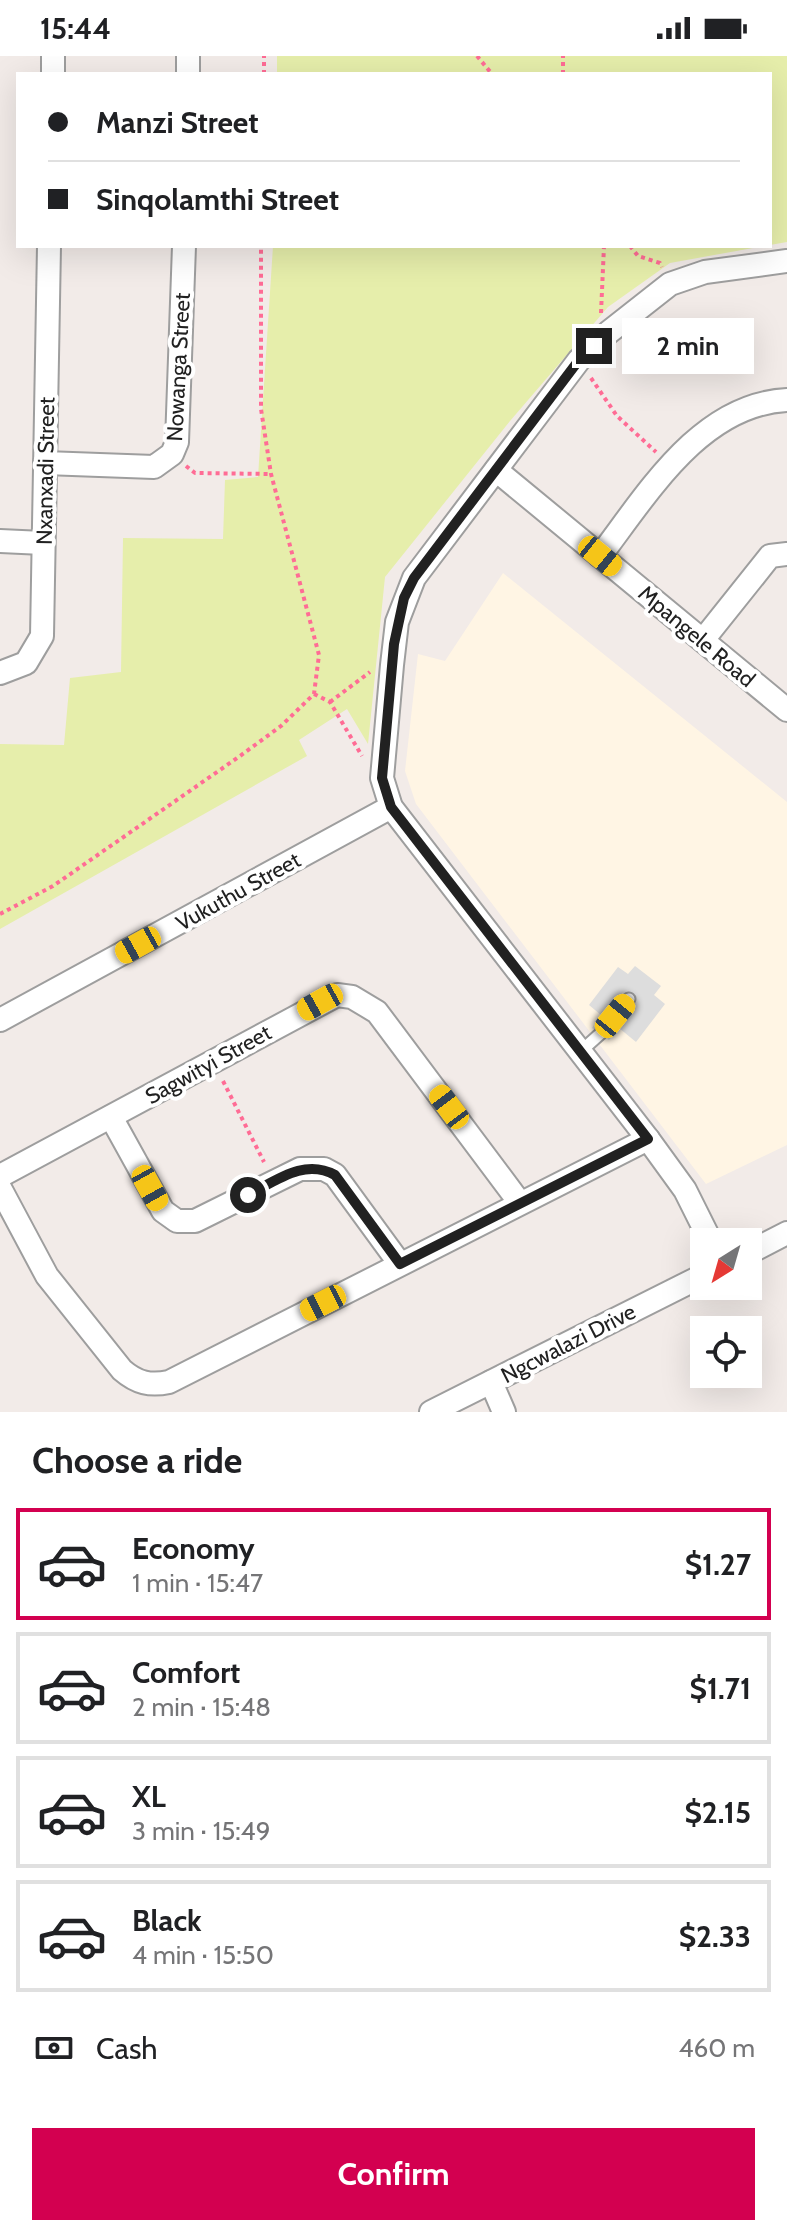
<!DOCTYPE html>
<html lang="en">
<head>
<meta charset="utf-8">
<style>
  body { margin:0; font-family:Cabin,sans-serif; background:#f2f2f2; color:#202124; height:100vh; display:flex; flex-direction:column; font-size:30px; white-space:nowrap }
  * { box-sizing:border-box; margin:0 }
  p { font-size:26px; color:#757577 }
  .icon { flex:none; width:44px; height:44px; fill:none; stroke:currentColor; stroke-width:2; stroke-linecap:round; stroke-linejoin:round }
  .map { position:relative; height:1356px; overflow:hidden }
  .side { display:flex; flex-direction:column; background:#fff; flex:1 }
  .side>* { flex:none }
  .top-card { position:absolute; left:16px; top:16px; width:756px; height:176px; border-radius:0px; box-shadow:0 8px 32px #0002; display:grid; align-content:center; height:176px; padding:0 32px; background:#fff }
  .needle { width:52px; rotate:217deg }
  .buttons { position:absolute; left:690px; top:1172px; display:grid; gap:16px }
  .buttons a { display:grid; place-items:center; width:72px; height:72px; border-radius:0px; background:#fff; box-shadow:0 8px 32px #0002; font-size:40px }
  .end { position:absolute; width:36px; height:36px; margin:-18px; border:10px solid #212121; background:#fff; box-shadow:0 0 0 4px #fff }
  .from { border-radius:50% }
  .bubble { position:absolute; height:56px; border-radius:0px; background:#fff; box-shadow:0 8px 32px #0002; font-size:26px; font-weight:800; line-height:56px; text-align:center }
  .car { position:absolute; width:24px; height:48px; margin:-24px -12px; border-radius:10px; box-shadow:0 0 6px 2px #0007; background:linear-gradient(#f5c518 24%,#345 0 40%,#f5c518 0 76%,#345 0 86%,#f5c518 0) }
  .top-card b { display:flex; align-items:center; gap:28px; height:76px; font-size:30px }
  .top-card b+b { border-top:2px solid #e0e0e0 }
  .top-card i { width:20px; height:20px; background:#202124 }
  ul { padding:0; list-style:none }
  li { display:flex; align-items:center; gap:24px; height:112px; margin:0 16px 12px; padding:0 16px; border:4px solid #e0e0e0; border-radius:0px }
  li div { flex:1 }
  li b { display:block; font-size:30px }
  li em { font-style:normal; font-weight:800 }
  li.selected { border-color:#d30050 }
  li>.icon { width:72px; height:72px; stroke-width:1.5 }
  h2 { padding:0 32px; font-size:36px; line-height:96px }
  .pay { display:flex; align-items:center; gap:20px; height:88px; padding:0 32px; font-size:30px }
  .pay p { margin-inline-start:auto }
  .action { display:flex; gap:16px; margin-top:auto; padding:16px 32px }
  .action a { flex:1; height:92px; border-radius:0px; background:#d30050; color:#fff; font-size:32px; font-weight:800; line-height:92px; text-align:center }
  .status { display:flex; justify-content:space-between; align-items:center; height:56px; padding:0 40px; background:#fff; direction:ltr }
  .status svg { height:22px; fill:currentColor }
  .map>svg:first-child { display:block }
  .education { fill:#fff5e4 }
  .grass { fill:#e6eeab }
  .parking { fill:#ddd }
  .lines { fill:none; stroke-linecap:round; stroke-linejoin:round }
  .service-casing { stroke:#9e9e9e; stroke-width:15 }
  .minor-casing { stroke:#9e9e9e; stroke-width:26 }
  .path { stroke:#ff6c95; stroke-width:4; stroke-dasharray:4 4; stroke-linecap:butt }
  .service { stroke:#fff; stroke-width:11 }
  .minor { stroke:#fff; stroke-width:22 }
  .route { stroke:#212121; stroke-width:10 }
  .labels { text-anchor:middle; stroke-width:8; stroke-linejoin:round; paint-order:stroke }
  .street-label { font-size:22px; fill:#212121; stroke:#fff }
</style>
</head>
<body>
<div class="status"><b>15:44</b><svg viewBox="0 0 49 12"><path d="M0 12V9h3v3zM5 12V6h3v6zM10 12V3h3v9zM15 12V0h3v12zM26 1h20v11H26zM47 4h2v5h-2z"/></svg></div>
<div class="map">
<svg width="787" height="1356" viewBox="0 0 787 1356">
  <rect width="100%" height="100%" fill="#f2ebe8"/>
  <polygon class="education" points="503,517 787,746 787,1089 706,1128 416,748 405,715 418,598 445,605"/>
  <g class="grass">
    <polygon points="277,0 787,0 787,186 770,189 770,18 277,18"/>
    <polygon points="273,190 764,190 670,207 608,251 510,365 385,521 368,688 347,653 299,684 307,700 0,873 0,688 64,689 70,622 121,616 123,482 223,483 225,424 258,421"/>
  </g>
  <polygon class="parking" points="635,910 661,930 654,939 665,948 636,986 619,972 609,984 592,972 601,959 589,949 618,911 628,918"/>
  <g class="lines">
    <g class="service-casing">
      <polyline id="service" points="580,996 600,978 629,943"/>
    </g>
    <g class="minor-casing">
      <g id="minor">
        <polyline points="53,18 53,0"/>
        <polyline points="188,18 188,0"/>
        <polyline points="45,407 154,411 172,398 177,386 184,190"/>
        <polyline points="496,414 787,654"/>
        <polyline points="0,485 43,487"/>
        <path d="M600 500C648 437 701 348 787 344"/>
        <polyline points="703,584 770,500 787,498"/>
        <polyline points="0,617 26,607 42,580 49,190"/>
        <polyline points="0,964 391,751"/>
        <polyline points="111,1061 163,1155 177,1165 195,1165 300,1113 324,1113 335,1119 400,1208"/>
        <polyline points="0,1120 337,939 352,941 377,956 520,1147"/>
        <path d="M0 1132 47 1220 122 1314C137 1327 150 1330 169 1326L648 1083"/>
        <polyline points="711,1186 685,1134 648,1083 391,751 382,722 392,609 397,566 414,522 579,304 609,276 670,228 705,216 787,205"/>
        <polyline points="748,1197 787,1177"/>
        <polyline points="491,1326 504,1356"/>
        <polyline points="431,1356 704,1219"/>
      </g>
    </g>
    <g class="path">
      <polyline points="477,0 492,18"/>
      <polyline points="264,18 264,0"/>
      <polyline points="563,18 563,0"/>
      <polyline points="630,190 638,200 660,207 662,211"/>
      <polyline points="601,257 604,190"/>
      <polyline points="591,322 617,360 656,396"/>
      <polyline points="186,410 195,417 270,418"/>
      <polyline points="314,638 330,646 362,700"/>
      <polyline points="330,646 370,616"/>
      <polyline points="0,858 53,830 240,700 281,670 314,638 319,599 271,418 261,353 261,190"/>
      <polyline points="223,1025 264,1106"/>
    </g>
    <use href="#service" class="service"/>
    <use href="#minor" class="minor"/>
  </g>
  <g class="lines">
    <path class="route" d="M248 1139C276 1125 304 1102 335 1119L400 1208 648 1083 391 751 382 722 394 588 404 542 414 522 579 304 594 290"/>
  </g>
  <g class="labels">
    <g class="street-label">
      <text transform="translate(178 311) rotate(-87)" y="8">Nowanga Street</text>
      <text transform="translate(45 415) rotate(-89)" y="8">Nxanxadi Street</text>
      <text transform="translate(697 580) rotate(40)" y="8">Mpangele Road</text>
      <text transform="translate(238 835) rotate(-29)" y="8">Vukuthu Street</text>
      <text transform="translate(208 1008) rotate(-29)" y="8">Sagwityi Street</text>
      <text transform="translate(568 1287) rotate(-27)" y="8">Ngcwalazi Drive</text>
    </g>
  </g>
</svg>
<div class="buttons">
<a><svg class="needle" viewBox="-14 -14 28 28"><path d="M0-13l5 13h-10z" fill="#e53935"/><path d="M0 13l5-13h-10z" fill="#757577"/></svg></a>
<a><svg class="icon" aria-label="locate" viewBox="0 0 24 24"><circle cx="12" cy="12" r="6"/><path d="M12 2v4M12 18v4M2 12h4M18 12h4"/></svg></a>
</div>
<i class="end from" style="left:248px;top:1139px"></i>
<i class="end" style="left:594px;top:290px"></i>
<div class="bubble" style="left:622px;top:262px;width:132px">2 min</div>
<i class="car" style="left:600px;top:500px;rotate:129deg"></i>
<i class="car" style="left:138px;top:889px;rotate:241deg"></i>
<i class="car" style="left:320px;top:946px;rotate:241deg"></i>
<i class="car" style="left:615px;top:960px;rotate:39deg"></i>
<i class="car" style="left:449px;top:1051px;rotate:323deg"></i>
<i class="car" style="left:150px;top:1132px;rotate:151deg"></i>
<i class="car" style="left:323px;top:1247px;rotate:243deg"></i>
<div class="top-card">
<b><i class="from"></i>Manzi Street</b>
<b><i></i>Sinqolamthi Street</b>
</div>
</div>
<section class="side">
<h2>Choose a ride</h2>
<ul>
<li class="selected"><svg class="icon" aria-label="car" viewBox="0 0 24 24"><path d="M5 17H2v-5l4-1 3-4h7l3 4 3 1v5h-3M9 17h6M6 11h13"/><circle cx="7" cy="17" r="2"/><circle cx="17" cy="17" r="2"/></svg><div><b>Economy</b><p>1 min · 15:47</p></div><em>$1.27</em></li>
<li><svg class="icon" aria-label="car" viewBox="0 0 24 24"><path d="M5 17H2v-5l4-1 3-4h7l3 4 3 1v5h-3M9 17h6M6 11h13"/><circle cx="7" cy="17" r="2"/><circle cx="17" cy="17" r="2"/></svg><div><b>Comfort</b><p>2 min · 15:48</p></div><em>$1.71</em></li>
<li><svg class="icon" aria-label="car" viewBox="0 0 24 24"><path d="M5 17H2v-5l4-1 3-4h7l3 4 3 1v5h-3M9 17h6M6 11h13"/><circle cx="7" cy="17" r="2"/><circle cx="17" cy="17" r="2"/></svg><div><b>XL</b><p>3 min · 15:49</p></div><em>$2.15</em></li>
<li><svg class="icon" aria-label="car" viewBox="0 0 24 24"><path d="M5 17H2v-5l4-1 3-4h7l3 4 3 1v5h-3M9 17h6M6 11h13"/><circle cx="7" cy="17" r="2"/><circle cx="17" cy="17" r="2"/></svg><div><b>Black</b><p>4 min · 15:50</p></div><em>$2.33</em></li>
</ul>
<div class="pay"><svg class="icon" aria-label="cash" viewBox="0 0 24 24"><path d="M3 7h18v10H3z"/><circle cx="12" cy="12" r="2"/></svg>Cash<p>460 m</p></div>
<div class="action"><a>Confirm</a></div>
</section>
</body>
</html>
